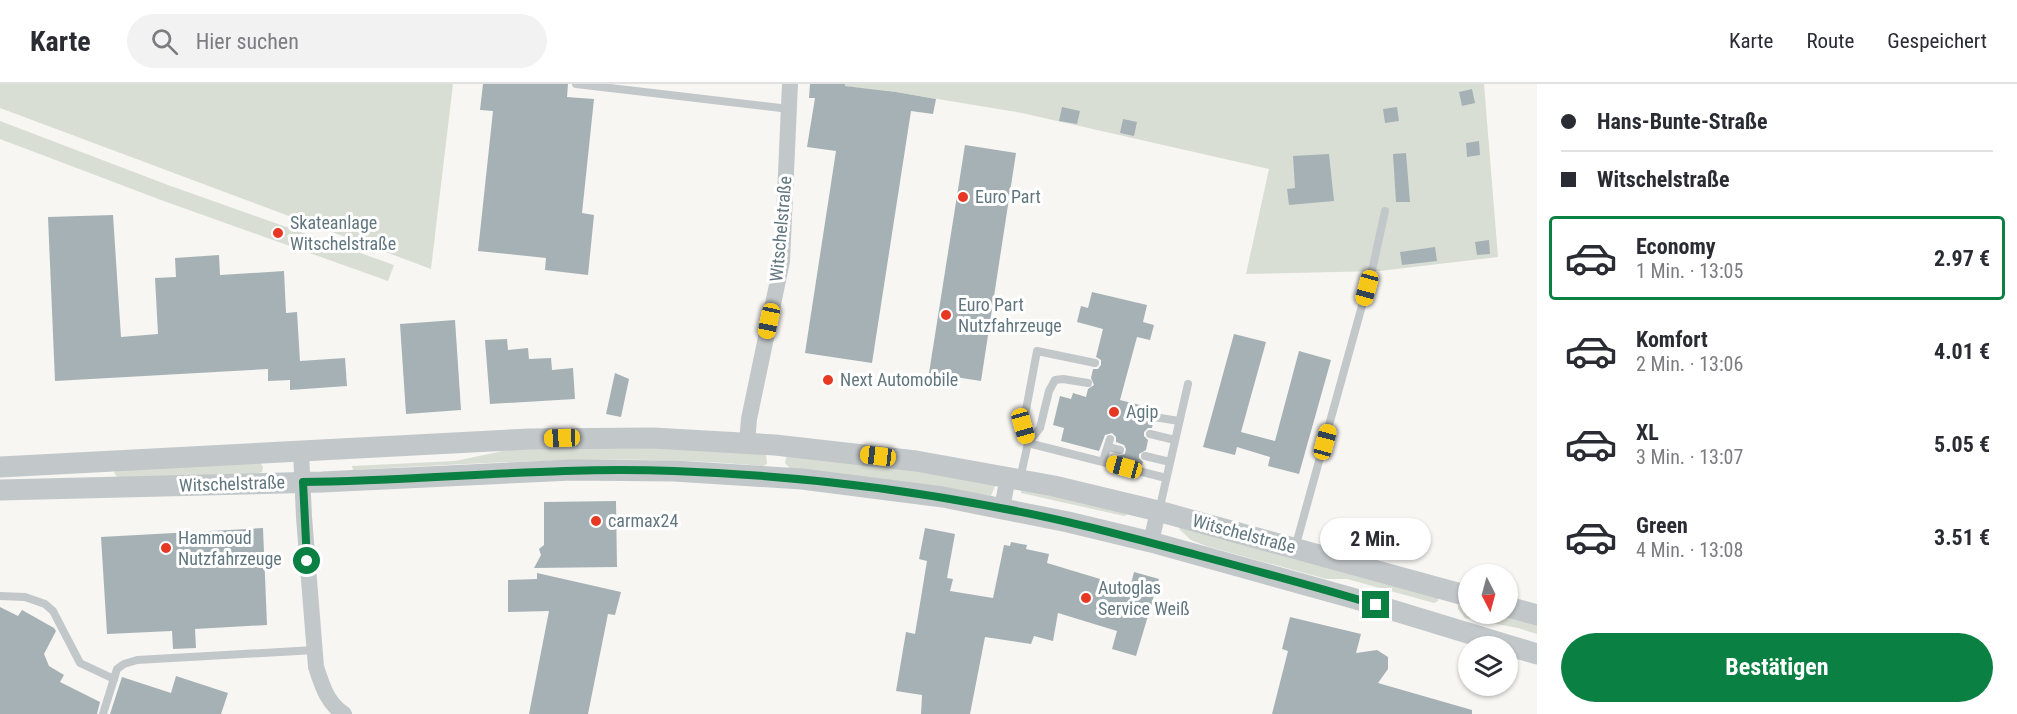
<!DOCTYPE html>
<html lang="de">
<head>
<meta charset="utf-8">
<style>
  body { margin:0; font-family:"Roboto Condensed",sans-serif; background:#f2f2f3; color:#2b2b33; height:100vh; display:flex; flex-direction:column; font-size:22px; white-space:nowrap }
  * { box-sizing:border-box; margin:0 }
  p { font-size:20px; color:#7c7c81 }
  .icon { flex:none; width:33px; height:33px; fill:none; stroke:currentColor; stroke-width:2; stroke-linecap:round; stroke-linejoin:round }
  .map { position:relative; flex:1; overflow:hidden }
  .sheet { display:flex; flex-direction:column; background:#fff; width:480px }
  .sheet>* { flex:none }
  .banner { display:grid; align-content:center; height:132px; padding:0 24px; background:#fff }
  .needle { width:39px; rotate:174deg }
  .tools { position:absolute; left:1458px; top:480px; display:grid; gap:12px }
  .tools a { display:grid; place-items:center; width:60px; height:60px; border-radius:50%; background:#fff; box-shadow:0 2px 4px #0004; font-size:30px }
  .end { position:absolute; width:27px; height:27px; margin:-14px; border:8px solid #0b8043; background:#fff; box-shadow:0 0 0 3px #fff }
  .from { border-radius:50% }
  .bubble { position:absolute; height:42px; border-radius:21px; background:#fff; box-shadow:0 2px 4px #0004; font-size:20px; font-weight:700; line-height:42px; text-align:center }
  .car { position:absolute; width:18px; height:36px; margin:-18px -9px; border-radius:8px; box-shadow:0 0 4px 2px #0007; background:linear-gradient(#f5c518 24%,#345 0 40%,#f5c518 0 76%,#345 0 86%,#f5c518 0) }
  .banner b { display:flex; align-items:center; gap:21px; height:57px; font-size:22px }
  .banner b+b { border-top:2px solid #e1e1e2 }
  .banner i { width:15px; height:15px; background:#2b2b33 }
  ul { padding:0; list-style:none }
  li { display:flex; align-items:center; gap:18px; height:84px; margin:0 12px 9px; padding:0 12px; border:3px solid transparent; border-radius:6px }
  li div { flex:1 }
  li b { display:block; font-size:22px }
  li em { font-style:normal; font-weight:700 }
  li.current { border-color:#0b8043 }
  li>.icon { width:54px; height:54px; stroke-width:1.5 }
  .primary-button { display:flex; gap:12px; margin-top:auto; padding:12px 24px }
  .primary-button a { flex:1; height:69px; border-radius:36px; background:#0b8043; color:#fff; font-size:24px; font-weight:700; line-height:69px; text-align:center }
  header { display:flex; align-items:center; gap:36px; box-sizing:border-box; height:84px; padding:0 30px; background:#fff; border-bottom:2px solid #e1e1e2 }
  header strong { font-size:28px }
  nav { display:flex; gap:33px; margin-inline-start:auto; font-size:21px }
  .search { width:420px; height:54px; background:#f2f2f3; display:flex; align-items:center; gap:15px; box-sizing:border-box; padding:0 21px; border-radius:33px; color:#7c7c81; font-size:22px }
  main { display:flex; flex:1; min-height:0 }
  .map>svg:first-child { display:block }
  .green { fill:#d9ded4 }
  .building { fill:#a6b1b5 }
  .lines { fill:none; stroke-linecap:round; stroke-linejoin:round }
  .service { stroke:#c2c7c9; stroke-width:8 }
  .minor { stroke:#c2c7c9; stroke-width:16 }
  .tertiary { stroke:#c2c7c9; stroke-width:21 }
  .route { stroke:#0b8043; stroke-width:8 }
  .poi-dot { fill:#e73824; stroke:#fff; stroke-width:2 }
  .labels { text-anchor:middle; stroke-width:6; stroke-linejoin:round; paint-order:stroke }
  .poi-label { font-size:18px; fill:#61767f; stroke:#fff; text-anchor:start }
  .street-label { font-size:18px; fill:#61767f; stroke:#fff }
</style>
</head>
<body>
<header>
<strong>Karte</strong>
<div class="search"><svg class="icon" aria-label="search" viewBox="0 0 24 24"><circle cx="10" cy="10" r="6"/><path d="M15 15l6 6"/></svg>Hier suchen</div>
<nav><a>Karte</a><a>Route</a><a>Gespeichert</a></nav>
</header>
<main>
<div class="map">
<svg width="1537" height="630" viewBox="0 0 1537 630">
  <rect width="100%" height="100%" fill="#f7f6f3"/>
  <g class="green">
    <polygon points="0,0 453,0 431,185 0,24"/>
    <polygon points="824,0 1484,0 1498,173 1380,187 1246,190 1269,85 1022,29 889,7"/>
    <polygon points="0,37 168,101 394,181 388,197 161,116 0,55"/>
    <path d="M671 364 766 369 767 380 763 382C627 369 489 379 353 386L352 382 455 377 512 365Z"/>
    <polygon points="787,370 991,397 995,402 991,412 896,397 790,384 785,379"/>
    <polygon points="260,378 263,383 262,388 255,390 118,394 114,389 117,385"/>
    <polygon points="1021,405 1125,428 1127,431 1124,432 1021,409"/>
    <polygon points="1182,442 1438,513 1438,517 1434,519 1347,495 1326,495 1206,462 1191,456 1179,445"/>
    <polygon points="1462,520 1468,521 1468,530 1499,530 1537,540 1537,550 1518,544 1465,534 1458,525 1458,521"/>
  </g>
  <g class="building">
    <polygon points="483,0 568,0 567,13 594,15 582,129 594,131 588,191 545,186 546,174 478,167 493,27 480,26"/>
    <polygon points="810,0 845,0 845,2 896,8 936,15 933,30 911,27 872,279 805,269 836,67 807,63 815,14 809,14"/>
    <polygon points="1472,5 1475,19 1462,22 1459,8"/>
    <polygon points="1062,23 1080,27 1077,40 1059,37"/>
    <polygon points="1397,23 1399,37 1385,39 1383,25"/>
    <polygon points="1123,35 1137,38 1134,52 1120,49"/>
    <polygon points="1479,57 1480,71 1467,73 1466,59"/>
    <polygon points="965,61 1016,69 981,297 929,289"/>
    <polygon points="1406,69 1410,118 1396,118 1393,70"/>
    <polygon points="1329,70 1334,117 1289,121 1287,105 1295,104 1293,72"/>
    <polygon points="113,131 121,253 158,250 155,194 176,193 175,174 219,171 220,191 284,187 286,229 297,228 300,277 345,274 347,302 290,306 290,296 268,297 268,285 55,297 48,133"/>
    <polygon points="1489,156 1490,170 1477,171 1475,158"/>
    <polygon points="1435,163 1437,177 1402,181 1400,168"/>
    <polygon points="1092,208 1147,221 1143,238 1154,241 1150,256 1137,253 1120,316 1156,325 1148,331 1148,336 1153,339 1152,344 1148,344 1144,348 1144,352 1148,356 1146,366 1139,370 1139,374 1143,378 1142,381 1118,375 1118,372 1125,370 1126,365 1124,361 1116,358 1116,353 1112,349 1105,351 1099,367 1061,357 1064,344 1053,341 1060,312 1071,315 1073,309 1086,313 1088,305 1094,301 1091,294 1093,285 1098,285 1101,281 1101,276 1096,273 1103,245 1077,238 1081,222 1088,224"/>
    <polygon points="455,236 461,326 406,330 400,240"/>
    <polygon points="1234,250 1266,258 1241,348 1275,357 1299,267 1331,276 1299,390 1268,382 1270,373 1237,363 1235,371 1203,363"/>
    <polygon points="507,255 508,266 528,264 529,275 551,274 552,286 573,284 575,315 490,320 485,256"/>
    <polygon points="615,289 629,295 621,333 606,330"/>
    <polygon points="616,417 617,483 534,484 541,471 539,465 544,461 544,418"/>
    <polygon points="263,444 267,541 195,545 196,564 173,565 172,547 107,550 101,453"/>
    <polygon points="925,444 955,450 947,494 953,495 950,507 993,514 1004,461 1010,462 1011,458 1027,461 1026,465 1049,470 1047,479 1130,504 1134,488 1159,495 1136,572 1112,565 1117,547 1058,529 1053,557 1034,552 1031,560 985,553 970,630 921,630 922,611 896,607 906,548 915,550 927,477 919,475"/>
    <polygon points="537,489 621,508 615,531 608,530 588,630 529,630 549,527 508,528 508,496 537,495"/>
    <polygon points="0,523 18,532 22,526 54,544 56,547 44,570 49,582 64,591 60,598 100,618 97,630 0,630"/>
    <polygon points="1290,533 1361,550 1356,569 1377,566 1388,573 1388,585 1378,599 1472,626 1472,630 1272,630 1288,567 1282,565"/>
    <polygon points="176,592 228,609 221,630 110,630 122,593 171,609"/>
  </g>
  <g class="lines">
    <g class="service">
      <polyline points="576,0 789,25"/>
      <polyline points="1088,299 1063,295 1055,296 1049,307 1040,344 1028,359 1166,394"/>
      <polyline points="1154,333 1179,337"/>
      <polyline points="1150,350 1175,356"/>
      <polyline points="1108,363 1120,366"/>
      <polyline points="1145,372 1170,378"/>
      <polyline points="1103,377 1110,355"/>
      <polyline points="1020,395 1028,359 1023,342 1037,267 1095,279"/>
      <polyline points="1159,427 1188,300"/>
      <polyline points="1295,464 1373,182 1385,127"/>
      <polyline points="0,512 25,513 45,520 53,527 80,579 114,595"/>
      <polyline points="103,630 117,585 124,580 137,576 315,566"/>
    </g>
    <g class="minor">
      <polyline points="747,359 749,335 782,177 790,0"/>
      <path d="M301 367 304 433 316 583C322 601 327 619 344 630"/>
      <polyline points="1002,424 1008,393"/>
      <polyline points="1151,458 1158,427"/>
    </g>
    <g class="tertiary">
      <polyline points="0,383 529,355 653,354 775,361 916,377 1054,402 1158,427 1468,512"/>
      <polyline points="0,406 322,398 572,386 674,387 802,395 943,413 1068,438 1151,458 1356,515 1537,570"/>
      <polyline points="1508,523 1537,531"/>
    </g>
  </g>
  <g class="lines">
    <path class="route" d="M307 477 303 398C427 397 550 382 674 387 784 391 893 403 1000 424 1067 436 1132 454 1197 471 1257 487 1317 503 1376 521"/>
  </g>
  <g class="poi-dot">
    <circle cx="963" cy="113" r="6"/>
    <circle cx="278" cy="149" r="6"/>
    <circle cx="946" cy="231" r="6"/>
    <circle cx="828" cy="296" r="6"/>
    <circle cx="1114" cy="328" r="6"/>
    <circle cx="596" cy="437" r="6"/>
    <circle cx="166" cy="464" r="6"/>
    <circle cx="1086" cy="514" r="6"/>
  </g>
  <g class="labels">
    <g class="poi-label">
      <text x="975" y="119">Euro Part</text>
      <text x="290" y="145">Skateanlage<tspan x="290" dy="21">Witschelstraße</tspan></text>
      <text x="958" y="227">Euro Part<tspan x="958" dy="21">Nutzfahrzeuge</tspan></text>
      <text x="840" y="302">Next Automobile</text>
      <text x="1126" y="334">Agip</text>
      <text x="608" y="443">carmax24</text>
      <text x="178" y="460">Hammoud<tspan x="178" dy="21">Nutzfahrzeuge</tspan></text>
      <text x="1098" y="510">Autoglas<tspan x="1098" dy="21">Service Weiß</tspan></text>
    </g>
    <g class="street-label">
      <text transform="translate(781 145) rotate(-85)" y="6">Witschelstraße</text>
      <text transform="translate(232 400) rotate(-2)" y="6">Witschelstraße</text>
      <text transform="translate(1244 450) rotate(15)" y="6">Witschelstraße</text>
    </g>
  </g>
</svg>
<div class="tools">
<a><svg class="needle" viewBox="-14 -14 28 28"><path d="M0-13l5 13h-10z" fill="#e53935"/><path d="M0 13l5-13h-10z" fill="#7c7c81"/></svg></a>
<a><svg class="icon" aria-label="layers" viewBox="0 0 24 24"><path d="M12 4l9 5-9 5-9-5zM3 14l9 5 9-5"/></svg></a>
</div>
<i class="end from" style="left:307px;top:477px"></i>
<i class="end" style="left:1376px;top:521px"></i>
<div class="bubble" style="left:1320px;top:434px;width:111px">2 Min.</div>
<i class="car" style="left:1367px;top:204px;rotate:195deg"></i>
<i class="car" style="left:769px;top:237px;rotate:192deg"></i>
<i class="car" style="left:1023px;top:342px;rotate:164deg"></i>
<i class="car" style="left:562px;top:354px;rotate:268deg"></i>
<i class="car" style="left:1325px;top:358px;rotate:15deg"></i>
<i class="car" style="left:878px;top:372px;rotate:277deg"></i>
<i class="car" style="left:1124px;top:383px;rotate:285deg"></i>
</div>
<section class="sheet">
<div class="banner">
<b><i class="from"></i>Hans-Bunte-Straße</b>
<b><i></i>Witschelstraße</b>
</div>
<ul>
<li class="current"><svg class="icon" aria-label="car" viewBox="0 0 24 24"><path d="M5 17H2v-5l4-1 3-4h7l3 4 3 1v5h-3M9 17h6M6 11h13"/><circle cx="7" cy="17" r="2"/><circle cx="17" cy="17" r="2"/></svg><div><b>Economy</b><p>1 Min. · 13:05</p></div><em>2.97 €</em></li>
<li><svg class="icon" aria-label="car" viewBox="0 0 24 24"><path d="M5 17H2v-5l4-1 3-4h7l3 4 3 1v5h-3M9 17h6M6 11h13"/><circle cx="7" cy="17" r="2"/><circle cx="17" cy="17" r="2"/></svg><div><b>Komfort</b><p>2 Min. · 13:06</p></div><em>4.01 €</em></li>
<li><svg class="icon" aria-label="car" viewBox="0 0 24 24"><path d="M5 17H2v-5l4-1 3-4h7l3 4 3 1v5h-3M9 17h6M6 11h13"/><circle cx="7" cy="17" r="2"/><circle cx="17" cy="17" r="2"/></svg><div><b>XL</b><p>3 Min. · 13:07</p></div><em>5.05 €</em></li>
<li><svg class="icon" aria-label="car" viewBox="0 0 24 24"><path d="M5 17H2v-5l4-1 3-4h7l3 4 3 1v5h-3M9 17h6M6 11h13"/><circle cx="7" cy="17" r="2"/><circle cx="17" cy="17" r="2"/></svg><div><b>Green</b><p>4 Min. · 13:08</p></div><em>3.51 €</em></li>
</ul>
<div class="primary-button"><a>Bestätigen</a></div>
</section>
</main>
</body>
</html>
